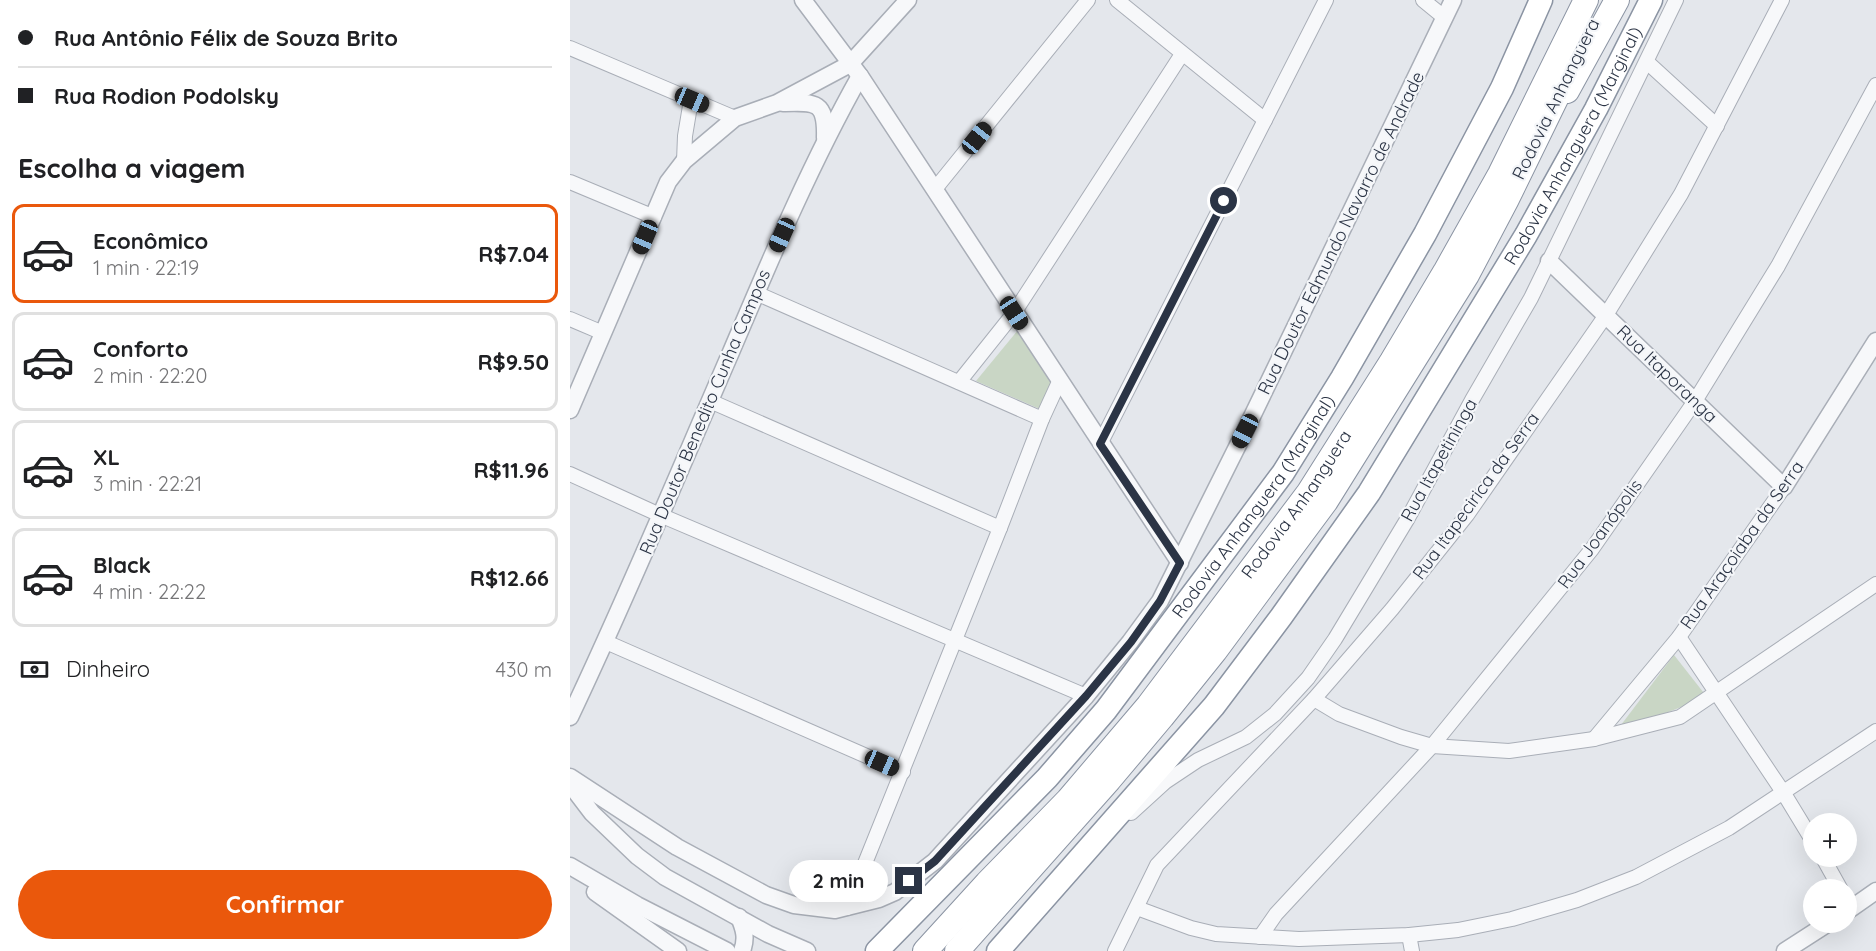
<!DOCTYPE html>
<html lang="pt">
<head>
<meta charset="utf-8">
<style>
  body { margin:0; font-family:Quicksand,sans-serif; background:#f6f6f6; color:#202124; height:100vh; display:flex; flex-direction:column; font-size:22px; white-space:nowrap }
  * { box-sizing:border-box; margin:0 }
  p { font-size:20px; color:#757577 }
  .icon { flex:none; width:33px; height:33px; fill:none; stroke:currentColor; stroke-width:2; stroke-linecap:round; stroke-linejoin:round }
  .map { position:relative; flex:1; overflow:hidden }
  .drawer { display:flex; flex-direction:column; background:#fff; width:570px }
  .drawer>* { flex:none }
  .guide { display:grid; align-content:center; height:132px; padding:0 18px; background:#fff }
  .controls { position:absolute; left:1233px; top:813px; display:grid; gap:12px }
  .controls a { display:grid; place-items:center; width:54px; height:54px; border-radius:50%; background:#fff; box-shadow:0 6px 24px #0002; font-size:30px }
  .end { position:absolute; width:27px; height:27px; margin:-14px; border:8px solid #2b3445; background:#fff; box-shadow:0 0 0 3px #fff }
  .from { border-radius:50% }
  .bubble { position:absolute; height:42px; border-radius:21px; background:#fff; box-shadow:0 6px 24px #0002; font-size:20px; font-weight:700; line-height:42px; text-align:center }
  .car { position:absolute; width:18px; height:36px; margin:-18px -9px; border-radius:8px; box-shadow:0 0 4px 2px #0007; background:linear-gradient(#222 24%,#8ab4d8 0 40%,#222 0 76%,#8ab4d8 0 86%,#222 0) }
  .guide b { display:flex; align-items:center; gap:21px; height:57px; font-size:22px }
  .guide b+b { border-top:2px solid #e0e0e0 }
  .guide i { width:15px; height:15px; background:#202124 }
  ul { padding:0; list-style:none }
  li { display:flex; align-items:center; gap:18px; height:99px; margin:0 12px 9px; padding:0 6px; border:3px solid #e0e0e0; border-radius:12px }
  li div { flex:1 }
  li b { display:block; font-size:22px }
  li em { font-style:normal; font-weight:700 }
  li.current { border-color:#ea580c }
  li>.icon { width:54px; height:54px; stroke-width:1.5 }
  h2 { padding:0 18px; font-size:27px; line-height:72px }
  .pay { display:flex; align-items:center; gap:15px; height:66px; padding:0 18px; font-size:22px }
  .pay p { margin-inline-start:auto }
  .action { display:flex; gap:12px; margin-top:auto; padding:12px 18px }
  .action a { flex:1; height:69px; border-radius:36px; background:#ea580c; color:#fff; font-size:24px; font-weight:700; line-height:69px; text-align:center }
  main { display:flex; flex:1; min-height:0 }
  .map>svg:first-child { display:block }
  .green { fill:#c9d6c5 }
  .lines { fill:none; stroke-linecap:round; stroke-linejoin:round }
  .minor-casing { stroke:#a9aeb7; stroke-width:16 }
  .tertiary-casing { stroke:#a9aeb7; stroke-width:19 }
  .trunk-casing { stroke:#8b94a3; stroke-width:25 }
  .motorway-casing { stroke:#8b94a3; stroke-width:26 }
  .minor { stroke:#f7f8fa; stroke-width:14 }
  .tertiary { stroke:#f7f8fa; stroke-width:16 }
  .trunk { stroke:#fff; stroke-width:22 }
  .motorway { stroke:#fff; stroke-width:24 }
  .route { stroke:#2b3445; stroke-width:8 }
  .labels { text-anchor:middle; stroke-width:4.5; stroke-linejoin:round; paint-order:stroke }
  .street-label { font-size:18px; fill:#2b3445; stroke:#f4f6f9 }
</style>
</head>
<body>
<main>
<section class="drawer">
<div class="guide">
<b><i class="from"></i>Rua Antônio Félix de Souza Brito</b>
<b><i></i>Rua Rodion Podolsky</b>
</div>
<h2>Escolha a viagem</h2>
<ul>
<li class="current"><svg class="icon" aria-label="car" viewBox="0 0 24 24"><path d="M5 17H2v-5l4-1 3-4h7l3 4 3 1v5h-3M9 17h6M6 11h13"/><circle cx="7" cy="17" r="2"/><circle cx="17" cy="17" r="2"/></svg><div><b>Econômico</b><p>1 min · 22:19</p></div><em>R$7.04</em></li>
<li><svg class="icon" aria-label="car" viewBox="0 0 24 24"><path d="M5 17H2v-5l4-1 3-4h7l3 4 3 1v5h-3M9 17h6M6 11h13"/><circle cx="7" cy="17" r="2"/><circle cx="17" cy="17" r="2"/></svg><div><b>Conforto</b><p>2 min · 22:20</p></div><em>R$9.50</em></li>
<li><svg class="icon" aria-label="car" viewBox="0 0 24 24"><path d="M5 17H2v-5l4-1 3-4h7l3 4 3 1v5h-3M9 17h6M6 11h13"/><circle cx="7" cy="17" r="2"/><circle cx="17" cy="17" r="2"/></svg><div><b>XL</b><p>3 min · 22:21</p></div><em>R$11.96</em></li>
<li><svg class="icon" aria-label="car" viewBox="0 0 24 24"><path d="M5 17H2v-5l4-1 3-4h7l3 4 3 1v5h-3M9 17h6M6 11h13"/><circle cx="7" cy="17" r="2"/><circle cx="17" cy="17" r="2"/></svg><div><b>Black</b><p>4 min · 22:22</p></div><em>R$12.66</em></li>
</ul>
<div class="pay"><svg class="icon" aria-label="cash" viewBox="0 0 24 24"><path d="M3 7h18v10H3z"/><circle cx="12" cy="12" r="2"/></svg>Dinheiro<p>430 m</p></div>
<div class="action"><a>Confirmar</a></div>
</section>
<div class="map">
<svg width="1306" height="951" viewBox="0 0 1306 951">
  <rect width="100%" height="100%" fill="#e4e7ec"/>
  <g class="green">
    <polygon points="448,330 483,382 472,410 406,381"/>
    <polygon points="1104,655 1137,697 1088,716 1051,725"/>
  </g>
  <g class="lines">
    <g class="minor-casing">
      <g id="minor">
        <polyline points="547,0 695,120"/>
        <polyline points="853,0 875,18"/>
        <polyline points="0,48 165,118"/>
        <polyline points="1077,62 1147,126"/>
        <polyline points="114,161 115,136 121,100"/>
        <polyline points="0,182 84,217"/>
        <polyline points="365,189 518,0"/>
        <polyline points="186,293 472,419"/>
        <polyline points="0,319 33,333"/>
        <polyline points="389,382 444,313 612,54"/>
        <polyline points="140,401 430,528"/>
        <polyline points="530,444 756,0"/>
        <polyline points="0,474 90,515 516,696"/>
        <polyline points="1109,637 1213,792 1244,843"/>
        <polyline points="36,642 333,772"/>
        <polyline points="744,699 769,714 831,737 862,746 939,751 1024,739 1110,717 1306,584"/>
        <polyline points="1024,739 1109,637 1214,487"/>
        <polyline points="561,813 595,782 628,760 676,737 705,714 738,678 765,639 838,518 902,400 961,298 1106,0"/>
        <polyline points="1252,856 1271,890"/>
        <polyline points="277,908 430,528 472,419 489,382"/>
        <polyline points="567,908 621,928 646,934 729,939 839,935 888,930 942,919 1007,900 1066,877 1159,828 1306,731"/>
        <polyline points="839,935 842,951"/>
        <polyline points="690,937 706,914 862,746 1022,549 1125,401 1208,266 1306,85"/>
        <polyline points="545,951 587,865 744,699 822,609 897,515 1036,315 1111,194 1212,0"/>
      </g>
    </g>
    <g class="tertiary-casing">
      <g id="tertiary">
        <polyline points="233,0 290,76 610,563"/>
        <path d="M213 103C246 102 256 101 255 138"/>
        <polyline points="979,261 1214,487 1306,341"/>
        <polyline points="0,410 98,182 114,161 165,118 207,103 280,64 338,0"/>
        <path d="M0 717C57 597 108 474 161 352 201 258 240 165 290 76"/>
        <polyline points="0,777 107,847 196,895 224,905 265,910 309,899 325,892 365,861 516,696 560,642 590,601 675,431 883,0"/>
        <polyline points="0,784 22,813 67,856 95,877 198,934 237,951"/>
        <polyline points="0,866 67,905 157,951"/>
        <polyline points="25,892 108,951"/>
        <polyline points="1276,912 1306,891"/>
        <path d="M169 917C174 929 177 938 172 951"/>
        <polyline points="1215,951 1260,922"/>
      </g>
    </g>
    <g class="trunk-casing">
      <g id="trunk">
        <path id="s1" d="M307 951 477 778 536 710 713 473 772 378 855 234 932 88 971 0"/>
        <path id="s2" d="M428 951 644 706 711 617 799 493 956 235 1026 109 1081 0"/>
      </g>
    </g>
    <g class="motorway-casing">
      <g id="motorway">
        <polyline points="997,91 1047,0"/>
        <path id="s3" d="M355 951 417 883 498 800 578 706 739 492 822 361 875 272 930 174 1016 0"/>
        <polyline points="387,951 539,780 592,717 645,651 756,501 897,275 936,201 999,72"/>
      </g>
    </g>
    <use href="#minor" class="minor"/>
    <use href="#tertiary" class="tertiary"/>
    <use href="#trunk" class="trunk"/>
    <use href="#motorway" class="motorway"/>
  </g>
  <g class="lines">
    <polyline class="route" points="339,881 365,861 516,696 561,642 590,601 610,563 530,444 654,201"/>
  </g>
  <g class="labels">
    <g class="street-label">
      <text transform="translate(986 99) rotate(-64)" y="6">Rodovia Anhanguera</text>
      <text dy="6" stroke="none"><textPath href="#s2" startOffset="993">Rodovia Anhanguera (Marginal)</textPath></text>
      <text transform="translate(771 233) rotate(-64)" y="6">Rua Doutor Edmundo Navarro de Andrade</text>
      <text transform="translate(1097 374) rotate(44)" y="6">Rua Itaporanga</text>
      <text transform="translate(135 412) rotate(-67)" y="6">Rua Doutor Benedito Cunha Campos</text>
      <text transform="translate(869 460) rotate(-61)" y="6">Rua Itapetininga</text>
      <text transform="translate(906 496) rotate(-54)" y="6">Rua Itapecirica da Serra</text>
      <text dy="6" stroke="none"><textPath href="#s3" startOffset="582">Rodovia Anhanguera</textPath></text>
      <text dy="6" stroke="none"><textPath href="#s1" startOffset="584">Rodovia Anhanguera (Marginal)</textPath></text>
      <text transform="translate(1030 534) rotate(-54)" y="6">Rua Joanópolis</text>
      <text transform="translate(1172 545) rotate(-55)" y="6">Rua Araçoiaba da Serra</text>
    </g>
  </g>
</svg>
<div class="controls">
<a>+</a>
<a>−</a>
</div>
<i class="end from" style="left:654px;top:201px"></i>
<i class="end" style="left:339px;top:881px"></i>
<div class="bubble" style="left:219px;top:860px;width:99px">2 min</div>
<i class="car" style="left:122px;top:100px;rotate:113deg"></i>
<i class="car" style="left:407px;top:138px;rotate:39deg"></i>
<i class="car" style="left:212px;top:235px;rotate:204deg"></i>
<i class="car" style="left:75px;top:237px;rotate:203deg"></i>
<i class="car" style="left:444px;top:313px;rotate:147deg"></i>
<i class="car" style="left:675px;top:431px;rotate:207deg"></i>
<i class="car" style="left:312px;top:763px;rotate:114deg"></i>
</div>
</main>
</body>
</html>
